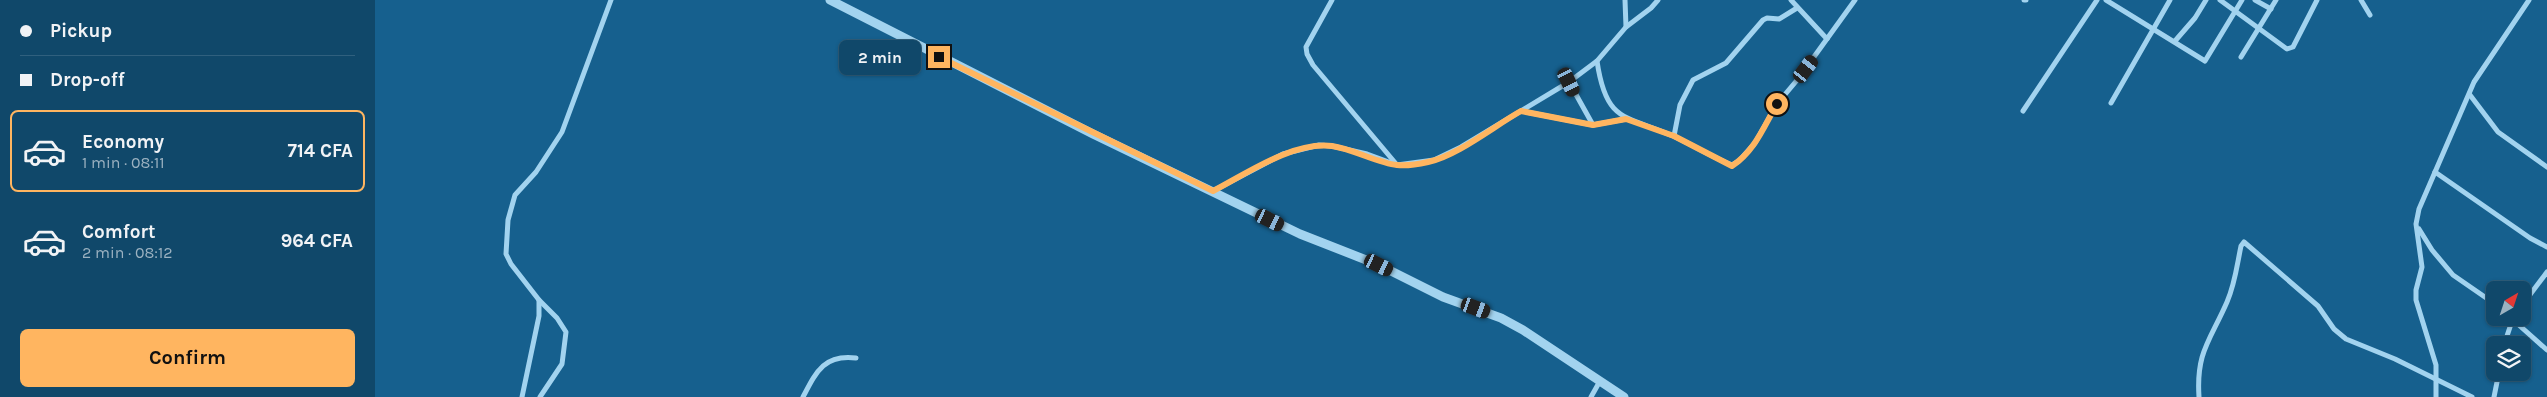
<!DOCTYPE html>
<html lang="en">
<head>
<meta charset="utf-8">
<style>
  body { margin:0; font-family:Karla,sans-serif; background:#1e5272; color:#f1f3f6; height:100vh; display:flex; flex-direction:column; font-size:19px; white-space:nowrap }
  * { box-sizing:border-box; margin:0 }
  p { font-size:16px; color:#9cb2c1 }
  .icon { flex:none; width:28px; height:28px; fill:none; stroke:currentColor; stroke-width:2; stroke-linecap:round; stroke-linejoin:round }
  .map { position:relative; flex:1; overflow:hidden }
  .details { display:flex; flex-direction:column; background:#10486a; width:375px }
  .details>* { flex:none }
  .hud { display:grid; align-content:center; height:110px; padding:0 20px; background:#10486a }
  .needle { width:32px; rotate:39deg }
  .controls { position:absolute; left:2111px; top:281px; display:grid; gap:10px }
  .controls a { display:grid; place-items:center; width:45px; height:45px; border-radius:8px; background:#10486a; box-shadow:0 1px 4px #0004,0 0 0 1px #30607e; font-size:25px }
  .end { position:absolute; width:22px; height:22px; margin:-11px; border:6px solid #ffb560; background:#111; box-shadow:0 0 0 2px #111 }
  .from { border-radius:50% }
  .bubble { position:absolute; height:35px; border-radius:8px; background:#10486a; box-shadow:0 1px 4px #0004,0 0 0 1px #30607e; font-size:16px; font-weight:700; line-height:35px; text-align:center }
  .car { position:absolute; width:15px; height:30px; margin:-15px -8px; border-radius:6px; box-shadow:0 0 4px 1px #0007; background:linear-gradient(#222 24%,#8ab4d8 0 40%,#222 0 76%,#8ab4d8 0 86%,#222 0) }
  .hud b { display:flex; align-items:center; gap:18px; height:48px; font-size:19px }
  .hud b+b { border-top:1px solid #30607e }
  .hud i { width:12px; height:12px; background:#f1f3f6 }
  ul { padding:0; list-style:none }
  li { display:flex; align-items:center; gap:15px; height:82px; margin:0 10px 8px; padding:0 10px; border:2px solid transparent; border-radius:8px }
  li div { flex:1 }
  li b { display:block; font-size:19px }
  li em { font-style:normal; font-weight:700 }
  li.current { border-color:#ffb560 }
  li>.icon { width:45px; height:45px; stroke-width:1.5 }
  .button { display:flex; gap:10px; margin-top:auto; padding:10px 20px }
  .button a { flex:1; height:58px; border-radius:8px; background:#ffb560; color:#111; font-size:20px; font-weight:700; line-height:58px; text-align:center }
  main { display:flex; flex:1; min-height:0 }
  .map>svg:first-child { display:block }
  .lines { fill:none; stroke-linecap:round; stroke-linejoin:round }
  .minor { stroke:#a2d3ef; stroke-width:5 }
  .tertiary { stroke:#a2d3ef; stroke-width:9 }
  .route { stroke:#ffb560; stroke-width:6 }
</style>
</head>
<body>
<main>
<section class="details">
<div class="hud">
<b><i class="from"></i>Pickup</b>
<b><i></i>Drop-off</b>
</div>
<ul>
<li class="current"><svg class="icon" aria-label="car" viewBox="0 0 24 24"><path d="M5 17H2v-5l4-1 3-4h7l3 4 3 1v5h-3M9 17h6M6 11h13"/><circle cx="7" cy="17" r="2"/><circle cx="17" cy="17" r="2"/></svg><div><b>Economy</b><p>1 min · 08:11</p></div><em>714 CFA</em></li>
<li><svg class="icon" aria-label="car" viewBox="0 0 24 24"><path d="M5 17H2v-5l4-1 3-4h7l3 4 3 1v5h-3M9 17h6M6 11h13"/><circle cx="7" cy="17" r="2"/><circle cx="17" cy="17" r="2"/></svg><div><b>Comfort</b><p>2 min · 08:12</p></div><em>964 CFA</em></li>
</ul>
<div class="button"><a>Confirm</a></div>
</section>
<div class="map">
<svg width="2172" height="397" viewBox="0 0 2172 397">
  <rect width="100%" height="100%" fill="#16608e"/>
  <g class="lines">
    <g class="minor">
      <polyline points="957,0 931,47 932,54 938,65 1022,165"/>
      <polyline points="1250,0 1251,27"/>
      <polyline points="1416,0 1452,39"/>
      <polyline points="1649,0 1651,0"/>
      <polyline points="1731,0 1830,61 1867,0"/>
      <polyline points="1845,0 1912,49 1918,47 1942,0"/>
      <polyline points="1880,0 1896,9"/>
      <polyline points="1986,0 1995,15"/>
      <polyline points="1800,41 1820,18 1831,0"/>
      <polyline points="1866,57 1901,0"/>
      <path d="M1222 61C1231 123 1250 115 1298 136 1318 145 1337 157 1357 165L1364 161 1380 143 1402 104 1423 79 1480 0"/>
      <polyline points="1194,82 1218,125"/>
      <polyline points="2095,95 2123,132 2172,167"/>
      <polyline points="1736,103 1795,0"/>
      <polyline points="1146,111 1218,125 1251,119"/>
      <polyline points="1648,111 1722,0"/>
      <polyline points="1299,136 1305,105 1318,80 1351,63 1388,20 1392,18 1404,19 1422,8"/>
      <polyline points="2060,172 2155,238 2172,247"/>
      <polyline points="838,191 908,154 944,145 957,146 992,154 1022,165 1059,160 1086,147 1194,82 1222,61 1251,27 1276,8 1283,0"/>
      <polyline points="2044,229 2057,250 2078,275 2120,304"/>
      <polyline points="164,300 182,318 191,332 187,364 165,397"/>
      <polyline points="2148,304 2172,272"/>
      <polyline points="2136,318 2172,350"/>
      <polyline points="2129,345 2138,318"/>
      <polyline points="147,397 164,316 164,300 136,264 131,254 133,220 140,195 161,172 187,132 236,0"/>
      <path d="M428 397C441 372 449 354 481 358"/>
      <polyline points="1216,397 1225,381"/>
      <path d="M1824 397C1821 352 1835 341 1852 302 1860 284 1862 265 1866 246L1869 242 1943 306 1959 329 1971 339 2020 359 2097 397"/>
      <polyline points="2061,397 2061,365 2041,300 2041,290 2047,267 2041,224 2044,209 2099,82 2154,0"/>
      <polyline points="2119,397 2124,372"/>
    </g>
    <polyline class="tertiary" points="455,0 718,134 925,234 1004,265 1068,297 1126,318 1148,330 1249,397"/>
  </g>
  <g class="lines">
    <path class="route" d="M564 57 838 191C871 174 918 141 957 146 978 149 1003 163 1022 165 1031 166 1044 164 1053 162 1082 156 1119 126 1146 111L1218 125 1251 119 1299 136 1357 166C1380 151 1389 126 1402 104"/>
  </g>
</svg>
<div class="controls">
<a><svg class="needle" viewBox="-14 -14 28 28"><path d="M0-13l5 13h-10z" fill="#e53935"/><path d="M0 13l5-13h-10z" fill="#9cb2c1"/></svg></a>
<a><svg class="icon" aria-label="layers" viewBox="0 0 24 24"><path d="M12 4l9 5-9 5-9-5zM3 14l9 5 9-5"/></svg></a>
</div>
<i class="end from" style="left:1402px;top:104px"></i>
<i class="end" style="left:564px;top:57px"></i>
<div class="bubble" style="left:464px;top:40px;width:82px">2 min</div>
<i class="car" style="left:1431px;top:69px;rotate:37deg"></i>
<i class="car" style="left:1194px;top:82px;rotate:154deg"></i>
<i class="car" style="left:895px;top:220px;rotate:116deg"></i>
<i class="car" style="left:1004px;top:265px;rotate:116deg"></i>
<i class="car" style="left:1101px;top:308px;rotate:110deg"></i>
</div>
</main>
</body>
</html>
